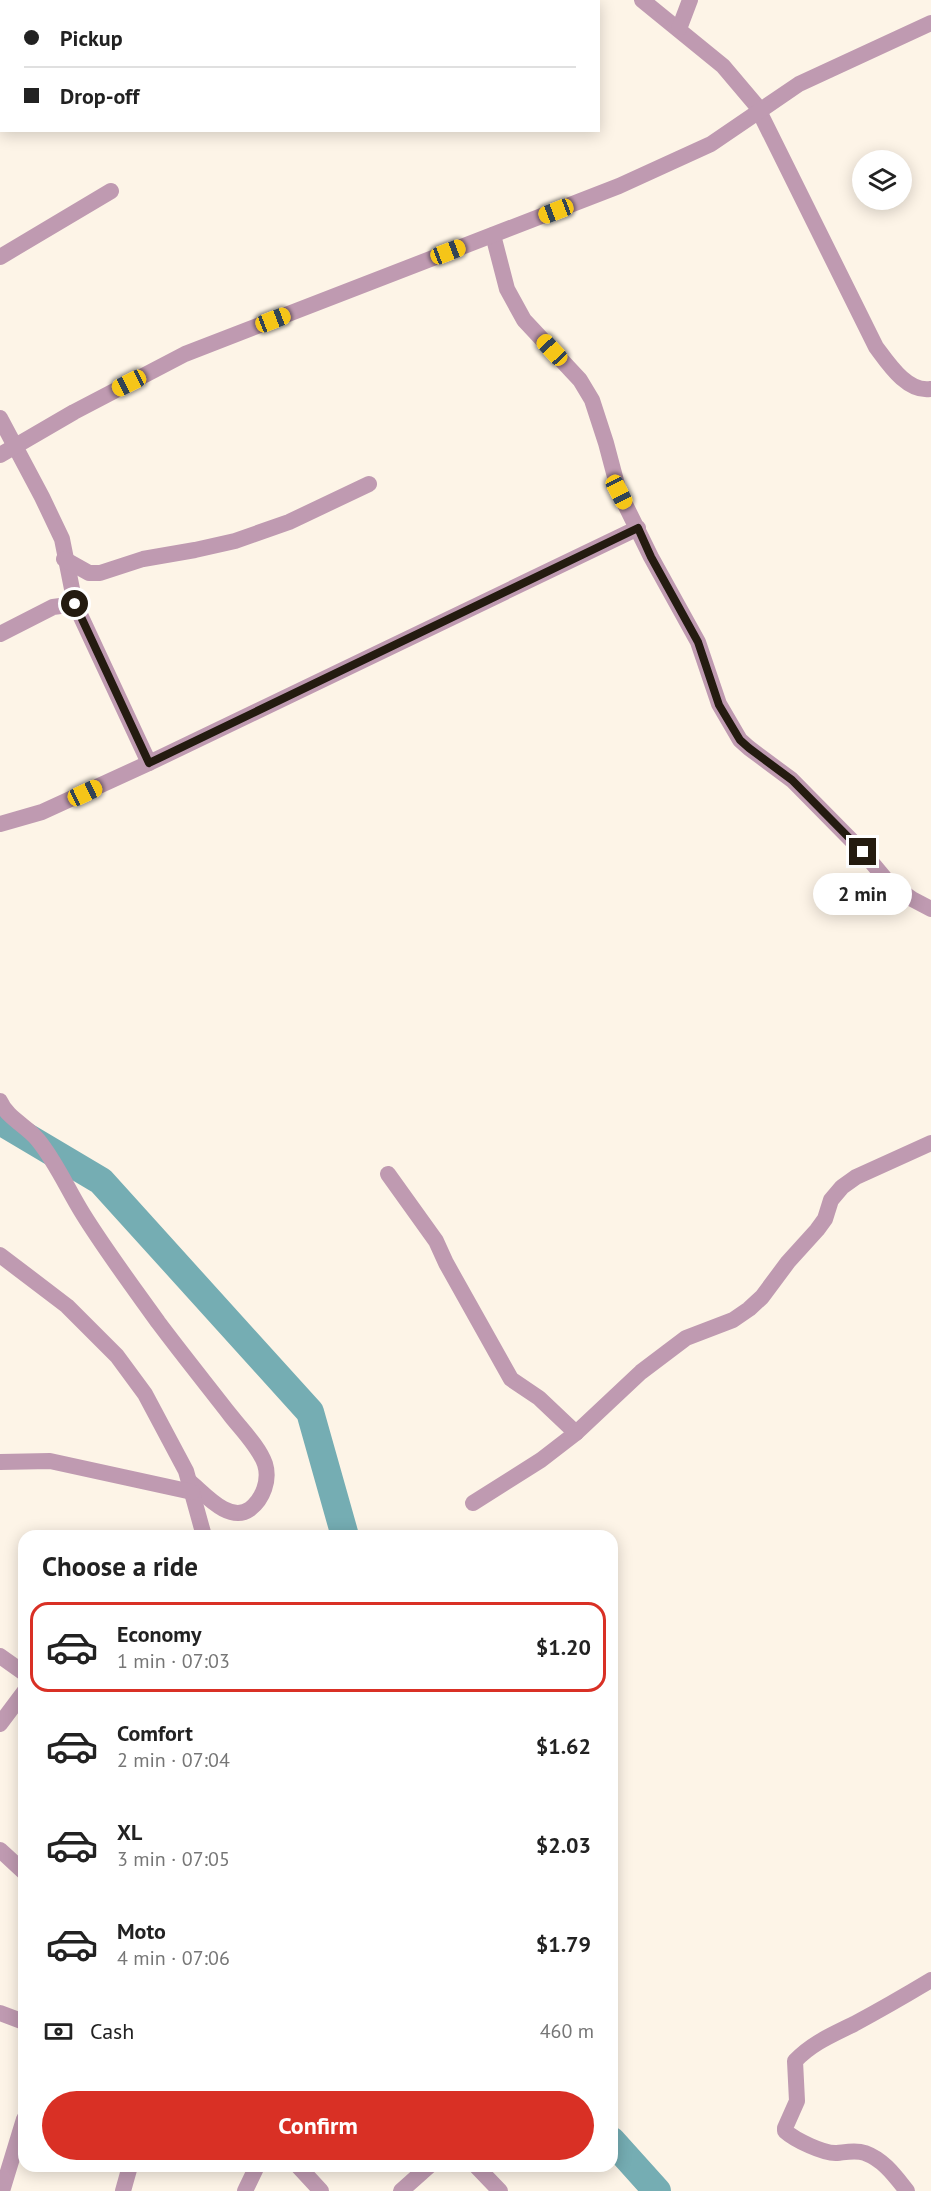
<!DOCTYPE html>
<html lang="en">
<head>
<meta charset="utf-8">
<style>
  body { margin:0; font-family:"PT Sans",sans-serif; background:#f6f6f6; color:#222; height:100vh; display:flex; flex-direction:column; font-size:22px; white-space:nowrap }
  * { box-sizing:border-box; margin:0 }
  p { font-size:20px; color:#767676 }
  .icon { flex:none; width:33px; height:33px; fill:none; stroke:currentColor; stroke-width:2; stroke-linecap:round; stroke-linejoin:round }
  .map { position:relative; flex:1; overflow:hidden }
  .drawer { position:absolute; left:18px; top:1530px; width:600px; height:642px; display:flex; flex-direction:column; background:#fff; border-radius:18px; box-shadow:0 3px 15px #0003 }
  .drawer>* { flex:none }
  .banner { position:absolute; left:0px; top:0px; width:600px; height:132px; box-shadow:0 3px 15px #0003; display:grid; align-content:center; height:132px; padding:0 24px; background:#fff }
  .tools { position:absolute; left:852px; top:150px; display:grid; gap:12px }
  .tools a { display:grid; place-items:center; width:60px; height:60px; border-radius:50%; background:#fff; box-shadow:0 3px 15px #0003; font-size:30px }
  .end { position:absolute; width:27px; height:27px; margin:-14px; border:8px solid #241b10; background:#fff; box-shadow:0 0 0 3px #fff }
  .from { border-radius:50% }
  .bubble { position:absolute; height:42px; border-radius:21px; background:#fff; box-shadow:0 3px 15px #0003; font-size:20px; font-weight:700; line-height:42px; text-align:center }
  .car { position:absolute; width:18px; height:36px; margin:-18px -9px; border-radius:8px; box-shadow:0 0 4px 2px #0007; background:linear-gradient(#f5c518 24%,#345 0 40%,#f5c518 0 76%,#345 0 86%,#f5c518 0) }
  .banner b { display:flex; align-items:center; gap:21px; height:57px; font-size:22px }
  .banner b+b { border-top:2px solid #e0e0e0 }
  .banner i { width:15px; height:15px; background:#222 }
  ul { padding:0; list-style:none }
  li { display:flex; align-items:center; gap:18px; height:90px; margin:0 12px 9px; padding:0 12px; border:3px solid transparent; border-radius:18px }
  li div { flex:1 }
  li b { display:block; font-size:22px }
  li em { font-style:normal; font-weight:700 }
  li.current { border-color:#d93025 }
  li>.icon { width:54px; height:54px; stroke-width:1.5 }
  h2 { padding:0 24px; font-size:27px; line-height:72px }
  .pay { display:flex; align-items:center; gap:15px; height:66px; padding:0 24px; font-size:22px }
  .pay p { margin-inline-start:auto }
  .primary-button { display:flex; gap:12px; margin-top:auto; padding:12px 24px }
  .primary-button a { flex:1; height:69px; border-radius:36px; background:#d93025; color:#fff; font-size:24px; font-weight:700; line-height:69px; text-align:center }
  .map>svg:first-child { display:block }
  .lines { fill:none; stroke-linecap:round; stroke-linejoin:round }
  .river { stroke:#75adb3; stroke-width:28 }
  .minor { stroke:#bf9ab1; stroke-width:16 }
  .route { stroke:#241b10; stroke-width:8 }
</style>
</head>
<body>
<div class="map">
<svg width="931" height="2191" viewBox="0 0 931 2191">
  <rect width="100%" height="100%" fill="#fdf4e7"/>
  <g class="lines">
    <g class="river">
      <polyline points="0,1121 101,1181 310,1412 345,1536"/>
      <polyline points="612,2141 657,2191"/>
    </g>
    <g class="minor">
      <path d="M642 0 723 66 756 105 876 347C888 363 907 393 931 389"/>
      <polyline points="148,2 151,0"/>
      <polyline points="679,29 690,0"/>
      <polyline points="0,46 2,46"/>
      <polyline points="493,235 507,289 524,320 580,380 592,400 606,443 619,492 651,557 698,642 719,704 740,740 749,748 792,780 863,852 888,882 912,899 931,909"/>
      <polyline points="0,257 111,191"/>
      <polyline points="0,418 42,497 62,539 75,604 149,763"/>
      <polyline points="0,455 74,412 185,354 619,186 711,144 799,84 931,23"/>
      <polyline points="64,559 89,573 100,573 143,559 195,550 235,541 289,522 369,484"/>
      <polyline points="0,634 53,607 75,604"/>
      <polyline points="0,824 42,812 149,763 638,528"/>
      <path d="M0 1101C7 1118 27 1126 38 1140 56 1162 68 1190 83 1214 106 1251 133 1287 158 1322 182 1354 207 1385 231 1416 242 1430 259 1447 265 1464 270 1480 263 1499 250 1509 229 1524 204 1493 189 1481"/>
      <polyline points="388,1174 436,1241 446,1263 511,1379 539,1398 576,1433"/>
      <polyline points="0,1255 67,1306 117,1356 145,1394 186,1471 204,1536"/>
      <polyline points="0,1462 50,1461 192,1492"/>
      <polyline points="473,1503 541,1460 576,1433 641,1372 686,1338 733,1320 749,1309 762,1297 788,1262 817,1230 825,1219 831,1200 842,1187 856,1177 931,1143"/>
      <polyline points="0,1656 24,1673"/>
      <polyline points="0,1724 24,1692"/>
      <polyline points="0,1850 24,1872"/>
      <polyline points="0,2013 24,2022"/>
      <polyline points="298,2166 321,2191"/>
      <polyline points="476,2166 500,2191"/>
      <polyline points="2,2191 24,2119"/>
      <polyline points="123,2191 130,2166"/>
      <polyline points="245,2191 257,2166"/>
      <polyline points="401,2191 429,2166"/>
      <path d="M907 2191C895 2176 884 2160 865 2153 856 2150 847 2152 837 2153 824 2154 795 2140 785 2131V2128L797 2101 795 2061C812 2043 832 2035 854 2024 880 2010 906 1995 931 1980"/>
    </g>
  </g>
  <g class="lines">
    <polyline class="route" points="75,604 149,763 638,528 651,557 698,642 719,705 740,740 749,748 792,780 863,852"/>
  </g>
</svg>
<div class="tools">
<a><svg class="icon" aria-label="layers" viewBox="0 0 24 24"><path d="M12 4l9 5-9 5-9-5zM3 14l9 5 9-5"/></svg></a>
</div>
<i class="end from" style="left:75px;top:604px"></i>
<i class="end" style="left:863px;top:852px"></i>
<div class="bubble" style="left:813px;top:873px;width:99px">2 min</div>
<i class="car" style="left:556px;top:211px;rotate:249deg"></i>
<i class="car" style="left:448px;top:252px;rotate:69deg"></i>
<i class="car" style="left:273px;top:320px;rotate:69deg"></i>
<i class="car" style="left:552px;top:350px;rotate:317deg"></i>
<i class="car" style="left:129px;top:383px;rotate:243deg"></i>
<i class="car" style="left:619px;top:492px;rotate:153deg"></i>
<i class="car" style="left:85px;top:793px;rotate:65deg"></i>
<div class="banner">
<b><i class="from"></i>Pickup</b>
<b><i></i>Drop-off</b>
</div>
<section class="drawer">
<h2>Choose a ride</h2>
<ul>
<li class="current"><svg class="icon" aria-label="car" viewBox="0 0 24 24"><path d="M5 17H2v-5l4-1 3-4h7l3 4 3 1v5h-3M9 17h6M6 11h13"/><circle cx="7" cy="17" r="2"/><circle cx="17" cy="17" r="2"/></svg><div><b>Economy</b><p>1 min · 07:03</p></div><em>$1.20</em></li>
<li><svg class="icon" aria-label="car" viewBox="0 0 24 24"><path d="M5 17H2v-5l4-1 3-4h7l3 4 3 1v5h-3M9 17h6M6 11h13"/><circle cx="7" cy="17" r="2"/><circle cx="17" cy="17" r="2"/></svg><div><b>Comfort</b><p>2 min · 07:04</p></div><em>$1.62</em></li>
<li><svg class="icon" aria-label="car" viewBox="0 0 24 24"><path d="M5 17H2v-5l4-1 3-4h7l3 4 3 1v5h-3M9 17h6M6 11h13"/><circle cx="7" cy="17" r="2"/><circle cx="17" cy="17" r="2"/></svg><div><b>XL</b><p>3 min · 07:05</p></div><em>$2.03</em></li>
<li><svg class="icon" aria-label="car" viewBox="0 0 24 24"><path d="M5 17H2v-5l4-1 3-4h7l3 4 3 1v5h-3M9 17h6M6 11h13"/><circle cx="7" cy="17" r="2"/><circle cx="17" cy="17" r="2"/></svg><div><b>Moto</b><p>4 min · 07:06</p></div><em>$1.79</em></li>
</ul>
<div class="pay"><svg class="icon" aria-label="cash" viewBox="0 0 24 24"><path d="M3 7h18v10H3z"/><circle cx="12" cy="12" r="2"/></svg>Cash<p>460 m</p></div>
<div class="primary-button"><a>Confirm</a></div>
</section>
</div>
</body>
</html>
